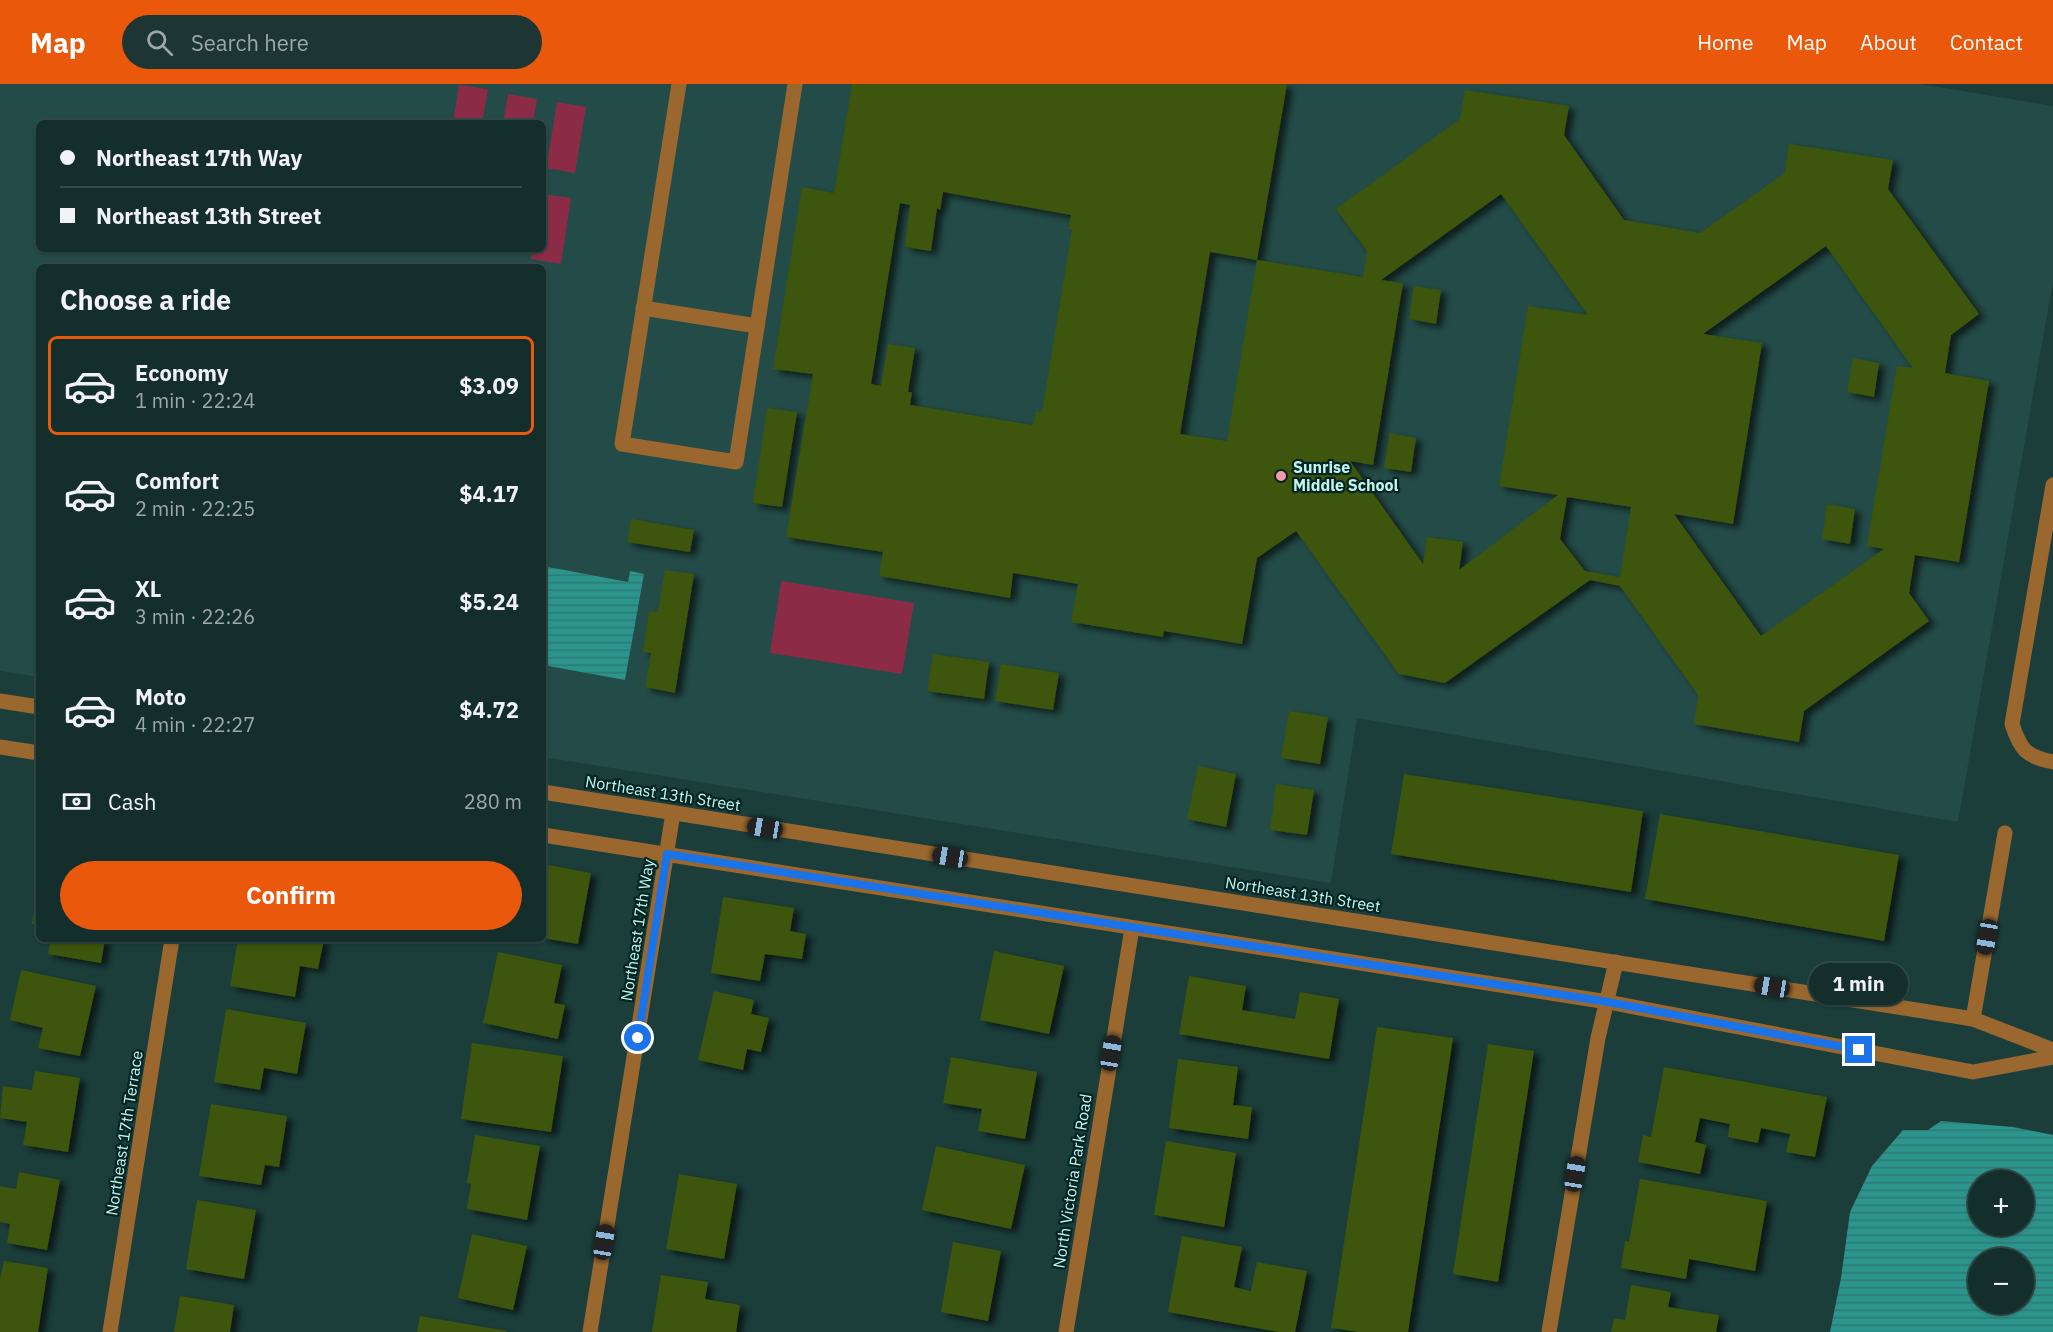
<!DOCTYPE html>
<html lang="en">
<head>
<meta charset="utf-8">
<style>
  body { margin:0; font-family:"IBM Plex Sans",sans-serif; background:#1d3634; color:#f1f3f6; height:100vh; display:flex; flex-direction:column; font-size:22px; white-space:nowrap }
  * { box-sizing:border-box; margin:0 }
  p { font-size:20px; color:#9da8a9 }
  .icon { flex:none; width:33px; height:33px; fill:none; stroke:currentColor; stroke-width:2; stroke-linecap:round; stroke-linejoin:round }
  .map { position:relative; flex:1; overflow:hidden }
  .panel { position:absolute; left:36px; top:180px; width:510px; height:678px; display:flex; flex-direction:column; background:#142e2c; border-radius:9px; box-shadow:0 2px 4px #0004,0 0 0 2px #334a48 }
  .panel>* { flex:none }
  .guide { position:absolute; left:36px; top:36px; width:510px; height:132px; border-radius:9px; box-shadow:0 2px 4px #0004,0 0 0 2px #334a48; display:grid; align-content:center; height:132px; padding:0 24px; background:#142e2c }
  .controls { position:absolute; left:1968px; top:1086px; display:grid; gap:12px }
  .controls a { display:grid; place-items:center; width:66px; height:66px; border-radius:50%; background:#142e2c; box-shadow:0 2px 4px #0004,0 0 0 2px #334a48; font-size:30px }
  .end { position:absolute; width:27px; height:27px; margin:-14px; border:8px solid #1a73e8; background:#fff; box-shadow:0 0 0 3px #fff }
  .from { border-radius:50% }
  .bubble { position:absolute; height:42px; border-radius:21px; background:#142e2c; box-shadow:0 2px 4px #0004,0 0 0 2px #334a48; font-size:20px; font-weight:700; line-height:42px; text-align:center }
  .car { position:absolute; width:18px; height:36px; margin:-18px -9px; border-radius:8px; box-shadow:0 0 4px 2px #0007; background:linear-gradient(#222 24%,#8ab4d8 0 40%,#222 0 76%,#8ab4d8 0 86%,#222 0) }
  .guide b { display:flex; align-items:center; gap:21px; height:57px; font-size:22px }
  .guide b+b { border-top:2px solid #334a48 }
  .guide i { width:15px; height:15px; background:#f1f3f6 }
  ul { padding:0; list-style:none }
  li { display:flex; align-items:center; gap:18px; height:99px; margin:0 12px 9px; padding:0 12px; border:3px solid transparent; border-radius:9px }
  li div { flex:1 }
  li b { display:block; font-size:22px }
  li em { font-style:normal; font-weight:700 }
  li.on { border-color:#ea580c }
  li>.icon { width:54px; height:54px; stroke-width:1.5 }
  h2 { padding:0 24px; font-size:27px; line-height:72px }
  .pay { display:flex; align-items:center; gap:15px; height:66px; padding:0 24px; font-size:22px }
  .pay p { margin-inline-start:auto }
  .button { display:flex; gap:12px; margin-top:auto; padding:12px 24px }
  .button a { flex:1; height:69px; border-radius:36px; background:#ea580c; color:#fff; font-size:24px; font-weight:700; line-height:69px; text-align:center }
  header { display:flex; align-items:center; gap:36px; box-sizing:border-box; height:84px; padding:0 30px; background:#ea580c; color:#fff }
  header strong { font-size:28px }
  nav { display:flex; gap:33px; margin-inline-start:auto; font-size:21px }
  .search { width:420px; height:54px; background:#1d3634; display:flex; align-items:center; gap:15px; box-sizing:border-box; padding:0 21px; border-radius:33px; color:#9da8a9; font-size:22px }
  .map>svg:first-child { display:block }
  .built { fill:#234b47; fill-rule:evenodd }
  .pitch { fill:#8b2b46 }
  .water { fill:url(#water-rules); fill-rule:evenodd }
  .building { fill:#3c5508; fill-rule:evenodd; filter:url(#shadow) }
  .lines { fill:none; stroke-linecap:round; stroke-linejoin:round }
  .service { stroke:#9a682f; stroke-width:15 }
  .minor { stroke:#9a682f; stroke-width:15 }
  .tertiary { stroke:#9a682f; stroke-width:15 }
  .route { stroke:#1a73e8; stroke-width:8 }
  .poi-dot { fill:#f39aab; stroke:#002522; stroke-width:2 }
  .labels { text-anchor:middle; stroke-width:4.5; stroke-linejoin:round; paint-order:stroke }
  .poi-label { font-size:16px; font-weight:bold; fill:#c3f5ef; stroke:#002522; text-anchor:start }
  .street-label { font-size:16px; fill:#c3f5ef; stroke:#002522 }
</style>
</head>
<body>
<header>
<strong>Map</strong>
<div class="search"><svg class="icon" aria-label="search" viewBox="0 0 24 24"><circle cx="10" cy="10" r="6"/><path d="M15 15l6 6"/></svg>Search here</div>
<nav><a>Home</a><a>Map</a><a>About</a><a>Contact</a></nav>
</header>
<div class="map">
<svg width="2053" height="1248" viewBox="0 0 2053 1248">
  <defs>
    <pattern id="water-rules" width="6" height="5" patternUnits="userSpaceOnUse" patternTransform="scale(1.5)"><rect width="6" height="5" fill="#2b948c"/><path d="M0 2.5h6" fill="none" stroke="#307a74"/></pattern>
    <filter id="shadow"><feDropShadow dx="6" dy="4" stdDeviation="3" flood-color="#0009"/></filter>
  </defs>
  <rect width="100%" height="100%" fill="#1b3e3b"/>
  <path class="built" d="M0 0H1920L2053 22V197L1958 738 1357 634 1331 799 543 673V183H39V593L0 587ZM39 39H543V165H39Z"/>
  <g class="pitch">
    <polygon points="459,1 488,5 482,39 453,39"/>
    <polygon points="508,10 537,15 533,39 503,39"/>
    <polygon points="557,18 586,23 575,89 546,84"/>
    <polygon points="543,110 571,114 561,180 531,175 533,165 543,165"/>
    <polygon points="781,497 914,519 902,590 770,569"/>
  </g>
  <g class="water">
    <polygon points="543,482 628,498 630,487 644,490 625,596 543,581"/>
    <path d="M1941 1037 2013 1043 2053 1051V1248H1830L1841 1194 1850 1128 1872 1082 1903 1046H1928ZM1978 1096H2024V1142H1978ZM1978 1174H2024V1220H1978Z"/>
  </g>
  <g class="building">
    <path d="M852 0H1287L1257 176 1210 168 1180 350 1227 357 1257 176 1363 193 1367 167 1336 125 1460 35 1465 6 1569 22 1564 51 1624 136 1700 149 1785 89 1789 60 1893 76 1888 105 1979 230 1951 251 1945 289 1989 297 1959 478 1915 471 1909 509 1929 537 1804 627 1799 658 1694 640 1698 611 1620 502 1590 496 1445 599 1399 590 1296 447 1257 474 1242 560 1164 547 1163 553 1071 538 1078 500 1013 489 1010 514 879 492 883 468 786 453 813 290 773 285 802 103 834 109ZM943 108 1071 131 1068 145H1072L1042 328 1036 327 1033 341 910 321 912 308H908L915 264 888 260 881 302 871 300 900 119 910 121 905 163 931 167 937 124 940 126ZM1501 110 1588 231 1528 222 1499 402 1558 411 1459 486 1463 458 1427 453 1423 480 1350 377 1373 381 1403 199 1381 196ZM1826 162 1913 284 1897 282 1867 462 1884 465 1761 552 1674 430 1733 440 1762 259 1703 250ZM1567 413 1631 423 1620 493 1585 487 1560 455Z"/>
    <polygon points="1414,202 1441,206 1436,240 1409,235"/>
    <polygon points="1853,274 1879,279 1874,313 1847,308"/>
    <polygon points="767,324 797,328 782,423 753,419"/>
    <polygon points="1390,349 1416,354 1411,388 1384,384"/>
    <polygon points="1827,420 1855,425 1850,460 1822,455"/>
    <polygon points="631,435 694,446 690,468 627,458"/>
    <polygon points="665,486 694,490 675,609 645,603 651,569 643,568 649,527 658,528"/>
    <polygon points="933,570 989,578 984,615 927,607"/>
    <polygon points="1001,580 1059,589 1053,626 995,617"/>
    <polygon points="1289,627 1328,633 1320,680 1281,674"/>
    <polygon points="1198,682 1236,690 1226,743 1187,735"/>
    <polygon points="1404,690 1643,727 1631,808 1391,770"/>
    <polygon points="1276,700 1314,706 1307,751 1270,746"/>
    <polygon points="1660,730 1899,771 1884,857 1645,815"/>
    <polygon points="543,780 591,789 578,860 543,854"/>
    <polygon points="723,813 794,824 790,847 806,850 802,875 765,870 760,897 711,889"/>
    <polygon points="36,816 39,817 39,841 32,840"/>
    <polygon points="51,855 105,855 101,879 48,870"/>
    <polygon points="238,855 324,855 318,885 300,882 295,913 230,902"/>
    <polygon points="994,867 1064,882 1049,950 980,936"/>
    <polygon points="498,868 562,881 554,919 565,921 558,955 483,939"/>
    <polygon points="21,886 96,902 80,972 38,964 43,944 10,936"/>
    <polygon points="1189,892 1246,902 1242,926 1295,935 1300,908 1339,915 1329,975 1179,950"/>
    <polygon points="714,907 754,916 751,930 769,934 761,968 747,965 743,986 698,976"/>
    <polygon points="226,925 306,939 297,990 264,984 260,1006 214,998"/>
    <polygon points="1377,943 1453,954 1408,1248 1359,1248 1331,1244"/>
    <polygon points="472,959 563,972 551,1048 461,1035"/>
    <polygon points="1488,960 1534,967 1498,1198 1453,1190"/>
    <polygon points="951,973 1037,988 1025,1055 978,1047 982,1025 943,1019"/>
    <polygon points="1178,975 1238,983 1233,1021 1252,1023 1248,1055 1169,1044"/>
    <polygon points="1664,983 1827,1013 1815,1073 1786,1068 1790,1050 1761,1044 1758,1059 1728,1053 1730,1040 1700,1034 1695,1058 1706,1061 1700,1090 1638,1078 1643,1051 1651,1053"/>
    <polygon points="35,987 80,994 68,1068 23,1061 27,1038 0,1034 3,1002 32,1006"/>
    <polygon points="211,1020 287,1032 279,1083 265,1081 261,1101 199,1092"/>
    <polygon points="475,1051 540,1062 527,1136 467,1125 471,1100 467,1099"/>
    <polygon points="1166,1057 1236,1069 1224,1143 1154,1131"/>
    <polygon points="936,1062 1025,1081 1011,1145 922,1126"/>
    <polygon points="19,1088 60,1096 47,1166 7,1159 10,1140 0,1138 0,1102 16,1105"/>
    <polygon points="679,1090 737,1100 724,1175 666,1165"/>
    <polygon points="1640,1095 1767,1117 1755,1187 1689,1175 1686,1195 1621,1184 1625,1157 1629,1158"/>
    <polygon points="197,1116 256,1126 244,1195 186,1185"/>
    <polygon points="472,1150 527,1162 513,1226 458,1214"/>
    <polygon points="1182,1152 1242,1163 1234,1203 1251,1207 1257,1178 1307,1187 1295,1248 1279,1248 1168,1228"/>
    <polygon points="953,1158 1001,1167 988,1237 941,1228"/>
    <polygon points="4,1177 48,1184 38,1248 0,1248 0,1195"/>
    <polygon points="661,1191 708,1198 705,1215 740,1221 736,1248 652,1248"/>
    <polygon points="1631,1201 1671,1208 1668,1223 1719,1231 1716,1248 1611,1248 1614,1234 1625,1236"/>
    <polygon points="180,1212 234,1221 230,1248 174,1248"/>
    <polygon points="420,1232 507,1247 507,1248 417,1248"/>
  </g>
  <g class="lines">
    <g class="service">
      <polyline points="679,0 622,360 736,378 795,0"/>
      <polyline points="643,224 757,242"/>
      <path d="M2053 401 2012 640C2020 665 2026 673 2053 678"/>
      <polyline points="1973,935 2005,749"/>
    </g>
    <g class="minor">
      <polyline points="110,1248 172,855"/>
      <polyline points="590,1248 673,729"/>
      <polyline points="1066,1248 1132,844"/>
      <polyline points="1549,1248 1598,954 1616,878"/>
    </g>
    <g class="tertiary">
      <polyline points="0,617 39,623"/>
      <polyline points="0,663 39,669"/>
      <polyline points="543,708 1973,935 2053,966"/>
      <polyline points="543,751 1608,918 1973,988 2053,973"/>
    </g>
  </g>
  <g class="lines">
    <polyline class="route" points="638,954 667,770 1608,918 1859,966"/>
  </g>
  <circle class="poi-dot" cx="1281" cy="392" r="6"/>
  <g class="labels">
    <g class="poi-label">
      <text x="1293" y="389">Sunrise<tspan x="1293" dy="18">Middle School</tspan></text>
    </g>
    <g class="street-label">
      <text transform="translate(663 709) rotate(9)" y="6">Northeast 13th Street</text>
      <text transform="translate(1303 810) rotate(9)" y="6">Northeast 13th Street</text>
      <text transform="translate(637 846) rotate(-81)" y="6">Northeast 17th Way</text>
      <text transform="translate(124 1049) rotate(-81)" y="6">Northeast 17th Terrace</text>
      <text transform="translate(1072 1097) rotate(-81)" y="6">North Victoria Park Road</text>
    </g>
  </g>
</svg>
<div class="controls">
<a>+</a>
<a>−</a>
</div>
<i class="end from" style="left:638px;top:954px"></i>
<i class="end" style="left:1859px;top:966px"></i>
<div class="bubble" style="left:1809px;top:879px;width:99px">1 min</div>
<i class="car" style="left:765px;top:744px;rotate:279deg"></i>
<i class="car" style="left:950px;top:773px;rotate:279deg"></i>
<i class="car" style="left:1987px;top:853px;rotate:190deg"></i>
<i class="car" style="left:1772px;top:903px;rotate:279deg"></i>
<i class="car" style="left:1111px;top:969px;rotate:9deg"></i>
<i class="car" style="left:1575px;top:1090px;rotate:9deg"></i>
<i class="car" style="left:604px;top:1158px;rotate:9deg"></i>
<div class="guide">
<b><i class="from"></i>Northeast 17th Way</b>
<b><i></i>Northeast 13th Street</b>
</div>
<section class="panel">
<h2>Choose a ride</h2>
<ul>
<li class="on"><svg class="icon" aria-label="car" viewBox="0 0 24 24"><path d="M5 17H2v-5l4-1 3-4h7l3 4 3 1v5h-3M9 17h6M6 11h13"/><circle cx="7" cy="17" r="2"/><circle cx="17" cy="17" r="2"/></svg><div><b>Economy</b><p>1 min · 22:24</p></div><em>$3.09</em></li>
<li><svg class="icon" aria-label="car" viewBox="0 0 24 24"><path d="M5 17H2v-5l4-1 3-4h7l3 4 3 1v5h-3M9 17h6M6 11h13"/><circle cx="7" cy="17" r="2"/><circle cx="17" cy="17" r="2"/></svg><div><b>Comfort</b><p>2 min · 22:25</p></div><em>$4.17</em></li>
<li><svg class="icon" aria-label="car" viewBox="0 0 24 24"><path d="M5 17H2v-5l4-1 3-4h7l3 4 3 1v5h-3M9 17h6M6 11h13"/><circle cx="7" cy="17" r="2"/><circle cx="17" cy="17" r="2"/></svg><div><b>XL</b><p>3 min · 22:26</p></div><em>$5.24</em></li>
<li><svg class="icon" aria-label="car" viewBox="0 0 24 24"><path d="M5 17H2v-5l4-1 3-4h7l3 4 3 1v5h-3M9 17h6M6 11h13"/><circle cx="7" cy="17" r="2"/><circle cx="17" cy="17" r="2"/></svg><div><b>Moto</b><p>4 min · 22:27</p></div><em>$4.72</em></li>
</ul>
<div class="pay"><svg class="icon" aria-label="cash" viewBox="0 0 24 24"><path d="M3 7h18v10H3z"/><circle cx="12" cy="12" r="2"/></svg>Cash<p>280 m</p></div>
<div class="button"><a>Confirm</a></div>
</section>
</div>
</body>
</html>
